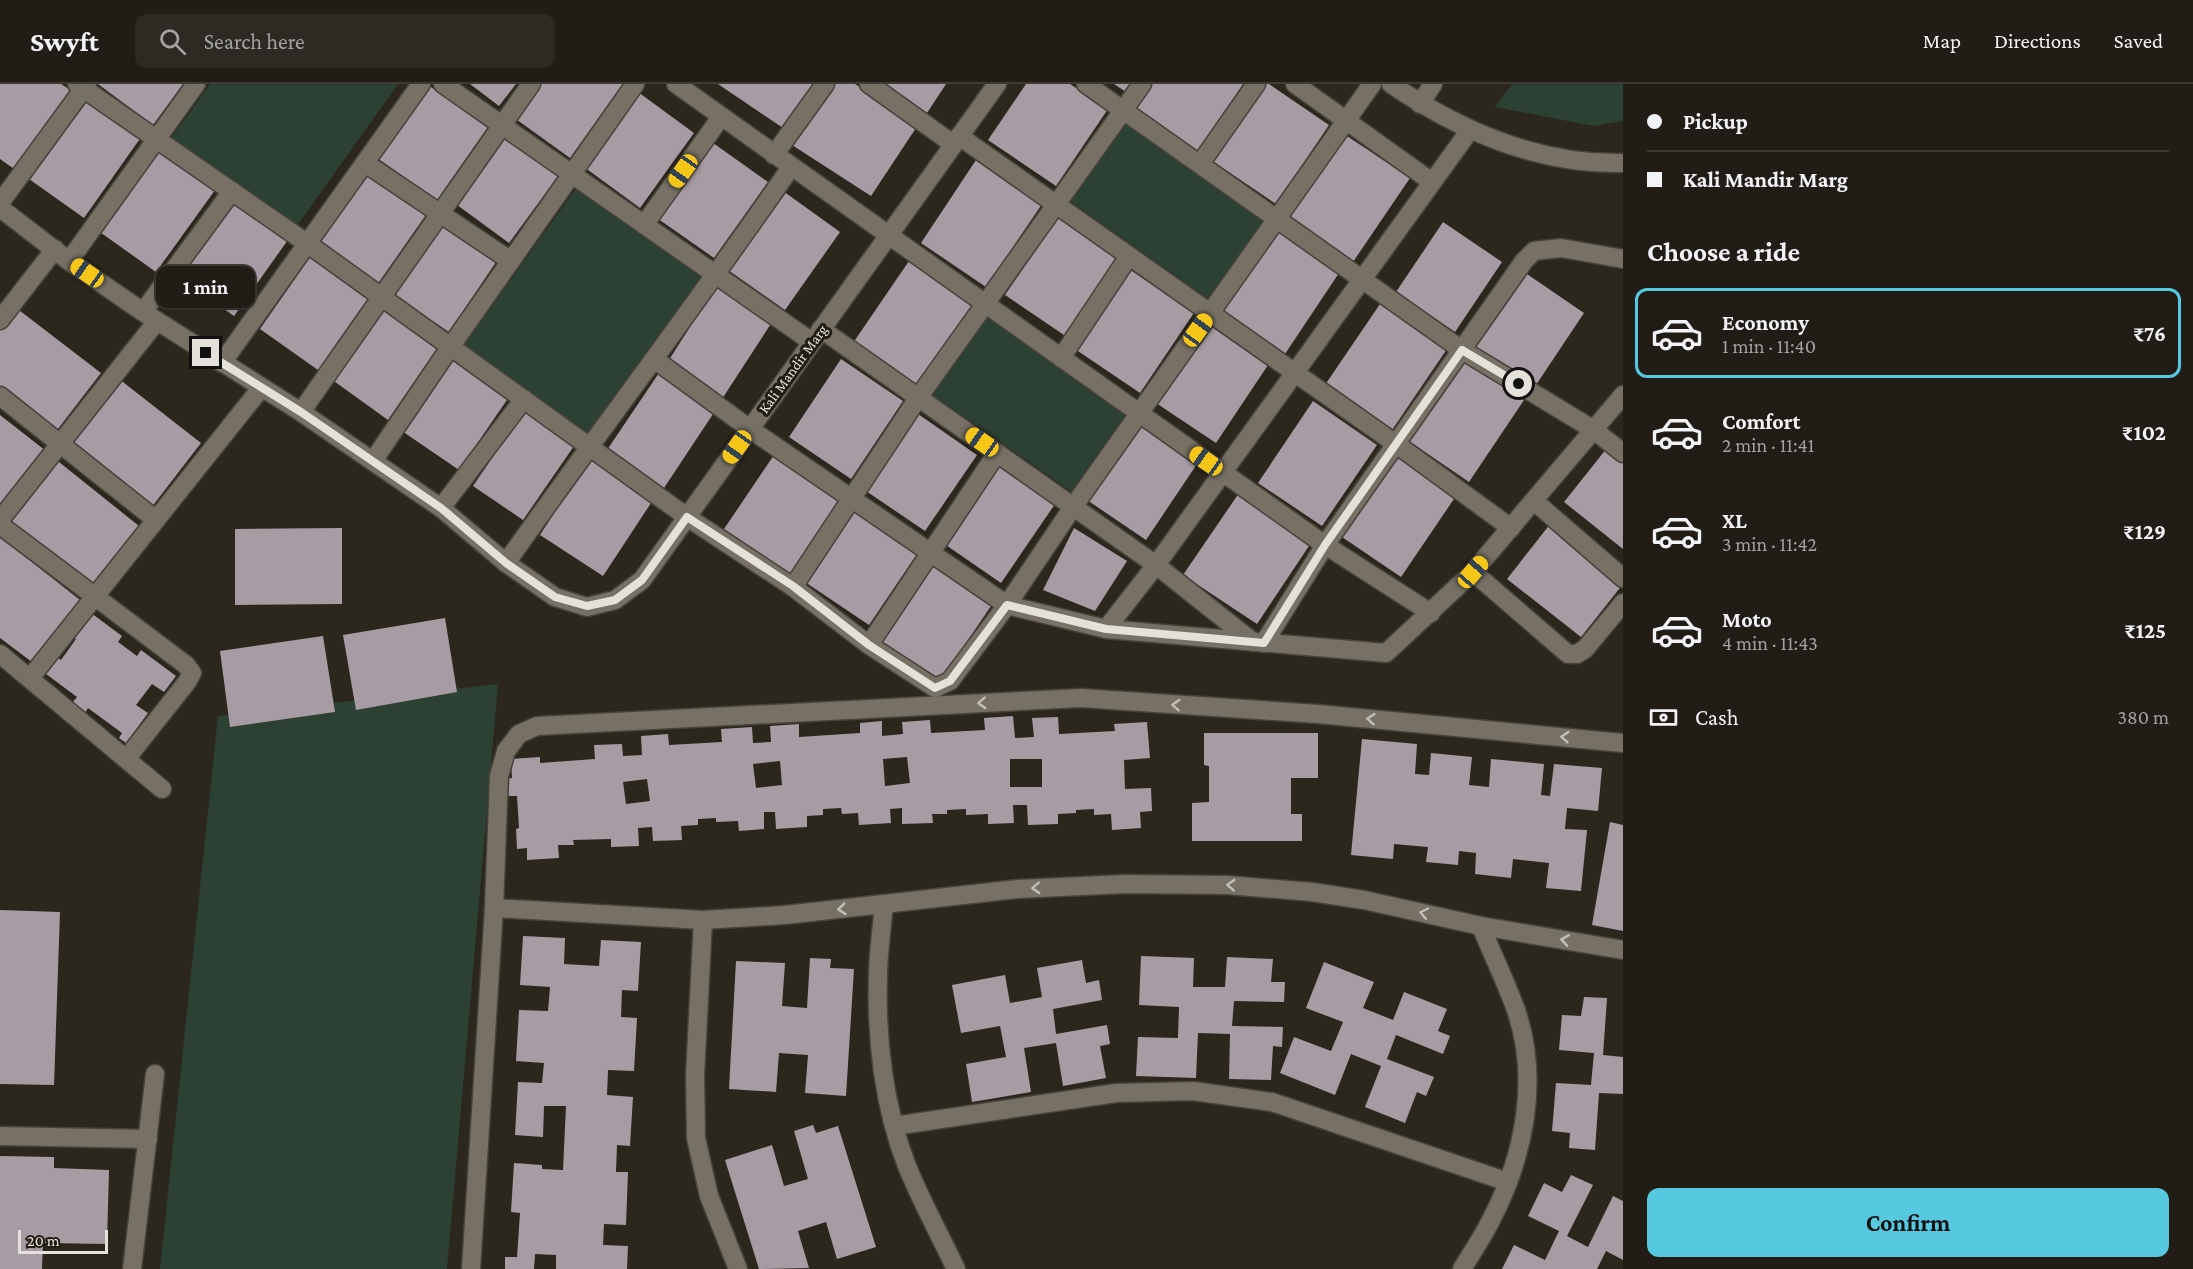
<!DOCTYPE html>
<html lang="en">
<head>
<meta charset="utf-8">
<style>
  body { margin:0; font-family:"Crimson Pro",serif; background:#2d2a23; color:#f1f3f6; height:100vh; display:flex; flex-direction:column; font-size:22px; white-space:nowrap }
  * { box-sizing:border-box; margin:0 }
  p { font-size:20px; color:#a2a2a1 }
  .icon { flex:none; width:33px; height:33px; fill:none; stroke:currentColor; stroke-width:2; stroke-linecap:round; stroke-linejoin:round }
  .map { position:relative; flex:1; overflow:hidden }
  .panel { display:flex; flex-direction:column; background:#211d16; width:570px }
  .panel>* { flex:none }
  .banner { display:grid; align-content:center; height:132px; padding:0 24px; background:#211d16 }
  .scale { position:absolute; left:18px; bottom:15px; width:90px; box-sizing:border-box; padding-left:6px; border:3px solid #e4e1da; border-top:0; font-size:16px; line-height:21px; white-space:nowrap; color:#e4e1da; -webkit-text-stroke:4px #221d14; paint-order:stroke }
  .end { position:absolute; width:27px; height:27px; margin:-14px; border:8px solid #e4e1da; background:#111; box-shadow:0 0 0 3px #111 }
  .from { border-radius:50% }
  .bubble { position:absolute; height:42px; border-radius:12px; background:#211d16; box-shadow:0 2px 4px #0004,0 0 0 2px #3e3b35; font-size:20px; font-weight:700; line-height:42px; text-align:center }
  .car { position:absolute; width:18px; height:36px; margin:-18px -9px; border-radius:8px; box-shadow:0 0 4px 2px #0007; background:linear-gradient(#f5c518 24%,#345 0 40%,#f5c518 0 76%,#345 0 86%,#f5c518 0) }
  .banner b { display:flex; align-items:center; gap:21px; height:57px; font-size:22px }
  .banner b+b { border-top:2px solid #3e3b35 }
  .banner i { width:15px; height:15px; background:#f1f3f6 }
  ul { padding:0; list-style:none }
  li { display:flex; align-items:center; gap:18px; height:90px; margin:0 12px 9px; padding:0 12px; border:3px solid transparent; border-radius:12px }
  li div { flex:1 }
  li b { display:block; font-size:22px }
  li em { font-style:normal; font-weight:700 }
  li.on { border-color:#56c9e1 }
  li>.icon { width:54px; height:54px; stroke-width:1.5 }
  h2 { padding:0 24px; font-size:27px; line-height:72px }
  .pay { display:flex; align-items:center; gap:15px; height:66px; padding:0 24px; font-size:22px }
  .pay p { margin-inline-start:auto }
  .action { display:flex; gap:12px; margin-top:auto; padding:12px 24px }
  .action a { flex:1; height:69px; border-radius:12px; background:#56c9e1; color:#111; font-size:24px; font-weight:700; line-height:69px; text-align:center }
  header { display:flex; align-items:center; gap:36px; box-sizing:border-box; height:84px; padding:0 30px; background:#211d16; border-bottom:2px solid #3e3b35 }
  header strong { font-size:28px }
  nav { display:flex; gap:33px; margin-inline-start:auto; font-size:21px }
  .search { width:420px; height:54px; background:#2d2a23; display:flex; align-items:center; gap:15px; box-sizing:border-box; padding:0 21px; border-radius:12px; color:#a2a2a1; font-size:22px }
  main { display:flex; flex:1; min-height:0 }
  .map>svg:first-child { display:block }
  .green { fill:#2c4034 }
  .building { fill:#a89ca4; fill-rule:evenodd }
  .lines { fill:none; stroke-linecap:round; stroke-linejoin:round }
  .minor-casing { stroke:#46423a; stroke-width:21 }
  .minor { stroke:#767065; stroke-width:18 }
  .oneway { stroke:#c3bfb7 }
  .route { stroke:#e4e1da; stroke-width:8 }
  .labels { text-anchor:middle; stroke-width:6; stroke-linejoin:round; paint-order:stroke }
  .street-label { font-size:15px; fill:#e4e1da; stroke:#221d14 }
</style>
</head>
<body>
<header>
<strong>Swyft</strong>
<div class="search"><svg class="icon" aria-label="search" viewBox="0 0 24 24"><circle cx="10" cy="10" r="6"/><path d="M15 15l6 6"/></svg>Search here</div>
<nav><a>Map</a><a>Directions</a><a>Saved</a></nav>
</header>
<main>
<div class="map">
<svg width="1623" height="1185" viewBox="0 0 1623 1185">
  <rect width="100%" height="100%" fill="#2c271d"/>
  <g class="green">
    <polygon points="210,0 398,0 294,146 169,57"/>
    <polygon points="1512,0 1623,0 1623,37 1594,42 1495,23"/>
    <polygon points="1123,36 1265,136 1210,216 1067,115"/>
    <polygon points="577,103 702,193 586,355 461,265"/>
    <polygon points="985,232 1126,330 1072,408 931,310"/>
    <polygon points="498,600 447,1185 160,1185 218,632"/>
  </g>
  <g class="building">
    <polygon points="0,0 61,0 72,7 17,87 0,75"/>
    <polygon points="98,0 183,0 153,41"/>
    <polygon points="470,0 516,0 499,22"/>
    <polygon points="537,0 623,0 570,74 513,33"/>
    <polygon points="718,0 813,0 783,44"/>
    <polygon points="832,0 855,0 918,41 871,112 792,61"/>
    <polygon points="883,0 946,0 927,29"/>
    <polygon points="1026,0 1070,0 1108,25 1056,102 988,56"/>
    <polygon points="1114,0 1132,0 1126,8"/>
    <polygon points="1152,0 1243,0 1198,67 1135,25"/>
    <polygon points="1261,0 1269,0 1329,41 1276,120 1211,76"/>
    <polygon points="428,1 488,43 437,116 377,74"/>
    <polygon points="638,8 694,49 640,124 584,83"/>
    <polygon points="89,11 144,49 84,134 29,95"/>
    <polygon points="1341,48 1410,94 1353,178 1285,132"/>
    <polygon points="503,50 559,91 509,159 453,118"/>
    <polygon points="709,56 768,98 714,174 654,132"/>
    <polygon points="160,59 218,102 156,188 97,146"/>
    <polygon points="976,76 1042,120 986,203 921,159"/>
    <polygon points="370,87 428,128 377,201 318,161"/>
    <polygon points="783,107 840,148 785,226 728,186"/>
    <polygon points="233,112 290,153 234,232 177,192"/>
    <polygon points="1060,130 1119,170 1064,251 1005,211"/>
    <polygon points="437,135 498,175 449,248 388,207"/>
    <polygon points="1443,138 1502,178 1455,248 1396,208"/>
    <polygon points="1275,145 1339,189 1285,270 1220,226"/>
    <polygon points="313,169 371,210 318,286 260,245"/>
    <polygon points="909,177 973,220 917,302 853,259"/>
    <polygon points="1129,185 1194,229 1140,309 1075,265"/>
    <polygon points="1521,186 1584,229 1532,307 1468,264"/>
    <polygon points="718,199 774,235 722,315 667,279"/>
    <polygon points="383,219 441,259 388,336 331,295"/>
    <polygon points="1380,220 1447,265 1392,346 1325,301"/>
    <polygon points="15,223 101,289 54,350 0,308 0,242"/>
    <polygon points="1209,241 1268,281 1216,359 1156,319"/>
    <polygon points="451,269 511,310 459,386 399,345"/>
    <polygon points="1461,274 1524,316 1469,398 1406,355"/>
    <polygon points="841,275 903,317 851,395 789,353"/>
    <polygon points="661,286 717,324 664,404 607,366"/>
    <polygon points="119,295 201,359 151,424 69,360"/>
    <polygon points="1313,317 1377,361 1322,442 1258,399"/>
    <polygon points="524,327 574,362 523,436 473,402"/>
    <polygon points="918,330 977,371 925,447 866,407"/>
    <polygon points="0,331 46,367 0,426"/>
    <polygon points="1138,340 1197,380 1146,456 1087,416"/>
    <polygon points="1607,364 1623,376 1623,465 1564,418"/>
    <polygon points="1396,367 1458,409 1401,493 1339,451"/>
    <polygon points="776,368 842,413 790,490 724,445"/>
    <polygon points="54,374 139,442 93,502 7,435"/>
    <polygon points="589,375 653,416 603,492 540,451"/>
    <polygon points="996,380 1055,420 1001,499 943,459"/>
    <polygon points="1239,409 1311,459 1257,540 1183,491"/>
    <polygon points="855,424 919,467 869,541 805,498"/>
    <polygon points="1551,439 1623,500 1581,553 1507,495"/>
    <polygon points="342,444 342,520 235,521 235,445"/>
    <polygon points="1074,444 1127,477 1095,527 1043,506"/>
    <polygon points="0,453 80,516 32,578 0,554"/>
    <polygon points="931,481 991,522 937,602 878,561"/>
    <polygon points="87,526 122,552 118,558 137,572 141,566 176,592 164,608 152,600 136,621 148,629 126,659 119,654 122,649 88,624 85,629 72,619 77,613 42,587 54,571 61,576 76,555 68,550"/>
    <polygon points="445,534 457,608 356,626 343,551"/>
    <polygon points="323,552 335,628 230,643 220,567"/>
    <path d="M1013 632 1015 654 1034 653 1032 634 1058 633 1059 650 1115 647 1114 640 1147 638 1150 674 1124 676 1125 705 1151 704 1152 727 1140 728 1141 744 1112 746 1111 730 1094 731V725L1076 726V729L1058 730V740L1028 741 1027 721H1013L1014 739 988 740V730L966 731V725L947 726V730H932L933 739 902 740V724L890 725 891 739 859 741 858 729 842 730 841 724 823 725V731L807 732V743L776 745 775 728H764V745L739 747 738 737 716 738V734L698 735V741L681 742 682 756 653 757 652 743 638 744 639 762 611 763V755L573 756 574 761H558L559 774 527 776V764L517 765 516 745 519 744 517 712H506L505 695 512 694 511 675 540 673V679L595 675 594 661 622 660 623 672 642 671 641 652 668 650 669 661 722 658 721 645 752 643 753 659 771 658 770 642 799 640V653L860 649V639L882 637V652L903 650 902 638 930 636 931 649 985 646 984 634ZM907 673 910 699 885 702 883 675ZM1010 675H1042V703H1010ZM780 677 782 701 756 704 753 680ZM647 695 650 717 626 720 623 698Z"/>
    <polygon points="1204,649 1318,649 1318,694 1291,694 1291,730 1302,730 1302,757 1192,757 1192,719 1209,718 1209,682 1204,681"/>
    <polygon points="1362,655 1417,660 1415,690 1429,691 1431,669 1472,673 1469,701 1489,703 1491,675 1544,680 1541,711 1550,712 1554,680 1602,684 1598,727 1567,724 1565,745 1587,746 1581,807 1546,804 1549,779 1513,775 1511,794 1475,790 1476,769 1459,767 1458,781 1426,778 1428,763 1394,760 1393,775 1351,771"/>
    <polygon points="1610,738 1623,741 1623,847 1592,841"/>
    <polygon points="0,826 60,828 54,1001 0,1000"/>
    <polygon points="523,852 565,854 564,880 599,882 601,856 641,858 638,907 622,906 621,933 637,934 634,987 608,986 607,1011 633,1013 630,1062 617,1061 616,1088 628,1088 626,1141 604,1140 603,1161 628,1162 627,1185 556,1185 556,1171 535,1170 534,1185 505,1185 505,1173 517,1173 520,1129 511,1128 514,1079 542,1081 542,1085 563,1086 566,1022 544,1022 543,1053 515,1051 518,998 542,999 544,979 516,977 519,926 548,927 550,903 520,901"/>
    <polygon points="1141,872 1194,874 1193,903 1225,903 1227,873 1273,875 1271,898 1285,898 1284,918 1234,917 1232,942 1283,943 1282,963 1273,962 1271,996 1229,995 1230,950 1198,949 1196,994 1136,992 1138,953 1178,954 1179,923 1139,921"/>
    <polygon points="810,874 831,875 830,884 854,885 846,1012 805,1009 808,971 779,969 776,1008 729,1005 736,877 785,879 782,922 807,924"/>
    <polygon points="1082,876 1086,899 1099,896 1102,916 1053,925 1056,950 1107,941 1110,960 1100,962 1106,994 1063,1002 1056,959 1024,964 1031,1008 972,1018 966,980 1006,973 1000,942 961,949 952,901 1005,891 1010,919 1042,913 1037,884"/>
    <polygon points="1324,878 1374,898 1363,924 1393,936 1404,908 1447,925 1438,947 1450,952 1443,970 1396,951 1387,975 1434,993 1426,1012 1417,1008 1405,1039 1365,1023 1381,982 1351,970 1335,1011 1280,989 1294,953 1331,967 1343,938 1306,924"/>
    <polygon points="1584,913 1607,914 1603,971 1623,973 1623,1010 1599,1009 1595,1066 1569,1064 1570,1049 1552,1047 1556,999 1591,1001 1594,969 1559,966 1562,931 1581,932"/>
    <polygon points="813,1041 816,1049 838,1042 876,1163 837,1175 826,1138 798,1147 809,1184 759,1185 725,1076 772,1061 784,1102 808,1095 794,1047"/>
    <polygon points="0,1072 54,1073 54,1084 109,1086 107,1160 43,1159 42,1185 0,1185"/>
    <polygon points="1571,1091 1593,1101 1567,1152 1588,1163 1613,1112 1623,1117 1623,1176 1606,1167 1597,1185 1502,1185 1514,1161 1545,1176 1559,1147 1528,1132 1544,1099 1562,1108"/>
  </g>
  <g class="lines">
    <g class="minor-casing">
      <g id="minor">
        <polyline points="77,0 308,160 687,433 793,503 869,561 935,604 950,597 1007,521 1073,423 1372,0"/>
        <polyline points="443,0 812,258"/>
        <polyline points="676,0 1325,461 1431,529"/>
        <polyline points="869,0 953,60"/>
        <polyline points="1086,0 1462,266 1594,346 1623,369"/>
        <polyline points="1295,0 1432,98"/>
        <path d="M1391 0C1460 47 1538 81 1623 79"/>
        <polyline points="1420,20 1433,0"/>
        <polyline points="959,52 1396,360 1511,444"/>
        <polyline points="774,71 825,0"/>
        <polyline points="365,79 511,177"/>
        <polyline points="1200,80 1256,0"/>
        <polyline points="0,119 87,0"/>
        <polyline points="0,124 69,177 143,228 301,328 441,424 506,479 555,513 587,523 615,516 642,496 997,0"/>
        <polyline points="644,141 721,33"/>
        <polyline points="69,177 196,0"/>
        <polyline points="143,228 232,107"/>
        <polyline points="0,236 55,165"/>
        <polyline points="821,245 1156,481 1253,558"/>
        <polyline points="1061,274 1129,172"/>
        <polyline points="654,275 750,345 1007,521 1106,545 1156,481 1470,46"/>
        <polyline points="222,279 421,0"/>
        <polyline points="0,312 156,436"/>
        <polyline points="301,328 531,0"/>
        <polyline points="373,377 451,262 635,0"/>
        <polyline points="1534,417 1623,494"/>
        <polyline points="441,424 524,315"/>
        <polyline points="0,436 157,237"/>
        <polyline points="0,441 186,581 192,589 187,598 126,675"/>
        <path d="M506 479C600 346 699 217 791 83"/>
        <polyline points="1473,488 1568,570 1577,570 1585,565 1623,519"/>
        <polyline points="793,503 918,314 1142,0"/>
        <polyline points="1106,545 1386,569 1473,488 1623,311"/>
        <polyline points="1264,559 1325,461 1524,177 1534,167 1561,164 1623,175"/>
        <polyline points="869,561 997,369"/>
        <polyline points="0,570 162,705"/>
        <polyline points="30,594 261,304"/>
        <path d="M884 820C882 844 878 869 878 893 876 955 884 1024 907 1082 921 1117 940 1151 956 1185"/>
        <polyline points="494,824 703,836 785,831 1018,805 1125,800 1227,801 1312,808 1364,816 1481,842 1623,866"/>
        <polyline points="703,836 695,992 696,1054 709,1112 738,1185"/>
        <polyline points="894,1042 1116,1009 1193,1007 1272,1018 1508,1098"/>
        <polyline points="0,1052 148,1055"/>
        <polyline points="132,1185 155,990"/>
        <polyline points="471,1185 494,824 499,692 506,667 519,650 537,642 1081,614 1318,630 1623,659"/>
        <path d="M1462 1185C1471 1170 1482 1154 1490 1138 1524 1074 1540 996 1516 926 1506 898 1492 870 1481 842"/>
      </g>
    </g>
    <use href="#minor" class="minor"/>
  </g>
  <defs><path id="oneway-chevron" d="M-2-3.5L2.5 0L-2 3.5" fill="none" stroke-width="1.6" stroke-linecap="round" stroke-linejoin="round" transform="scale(1.5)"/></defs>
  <g class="oneway">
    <use href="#oneway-chevron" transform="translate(982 619) rotate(177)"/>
    <use href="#oneway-chevron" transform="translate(1176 621) rotate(-176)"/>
    <use href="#oneway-chevron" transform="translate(1371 635) rotate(-175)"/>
    <use href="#oneway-chevron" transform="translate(1565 653) rotate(-175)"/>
    <use href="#oneway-chevron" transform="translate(1231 801) rotate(-177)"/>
    <use href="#oneway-chevron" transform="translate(1036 804) rotate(177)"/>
    <use href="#oneway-chevron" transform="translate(842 825) rotate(174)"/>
    <use href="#oneway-chevron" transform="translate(1424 829) rotate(-168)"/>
    <use href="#oneway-chevron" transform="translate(1565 856) rotate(-171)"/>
  </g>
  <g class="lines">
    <polyline class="route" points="206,269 301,328 441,424 506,479 555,513 587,522 615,516 642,496 687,433 793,502 869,561 935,604 950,597 1007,521 1106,545 1264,559 1325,461 1462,266 1519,300"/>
  </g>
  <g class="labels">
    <g class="street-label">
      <text transform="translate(793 285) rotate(-54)" y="5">Kali Mandir Marg</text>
    </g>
  </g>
</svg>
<div class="scale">20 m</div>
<i class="end from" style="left:1519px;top:300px"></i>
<i class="end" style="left:206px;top:269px"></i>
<div class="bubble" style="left:156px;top:182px;width:99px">1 min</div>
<i class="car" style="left:683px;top:87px;rotate:215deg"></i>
<i class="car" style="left:87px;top:189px;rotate:305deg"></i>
<i class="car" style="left:1198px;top:246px;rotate:36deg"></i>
<i class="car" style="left:982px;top:358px;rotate:305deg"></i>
<i class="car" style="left:737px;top:363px;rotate:215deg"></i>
<i class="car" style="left:1206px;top:377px;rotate:305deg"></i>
<i class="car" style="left:1473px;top:488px;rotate:41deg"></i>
</div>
<section class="panel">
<div class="banner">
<b><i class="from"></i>Pickup</b>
<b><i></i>Kali Mandir Marg</b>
</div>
<h2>Choose a ride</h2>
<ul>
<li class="on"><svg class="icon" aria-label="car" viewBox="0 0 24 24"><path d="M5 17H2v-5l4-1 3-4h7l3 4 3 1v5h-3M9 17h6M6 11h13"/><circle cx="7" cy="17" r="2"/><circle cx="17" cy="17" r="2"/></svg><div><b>Economy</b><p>1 min · 11:40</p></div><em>₹76</em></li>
<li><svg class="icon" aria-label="car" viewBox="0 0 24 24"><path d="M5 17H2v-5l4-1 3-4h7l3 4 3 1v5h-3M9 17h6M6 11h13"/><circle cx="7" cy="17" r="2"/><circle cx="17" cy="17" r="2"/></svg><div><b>Comfort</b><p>2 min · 11:41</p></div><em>₹102</em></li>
<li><svg class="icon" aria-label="car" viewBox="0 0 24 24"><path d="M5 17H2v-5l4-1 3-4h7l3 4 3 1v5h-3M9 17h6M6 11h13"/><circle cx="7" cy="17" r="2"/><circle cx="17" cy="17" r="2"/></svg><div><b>XL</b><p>3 min · 11:42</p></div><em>₹129</em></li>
<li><svg class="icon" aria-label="car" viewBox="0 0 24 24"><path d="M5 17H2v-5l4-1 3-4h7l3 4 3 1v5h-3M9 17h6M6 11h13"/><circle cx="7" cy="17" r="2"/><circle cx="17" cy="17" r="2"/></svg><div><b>Moto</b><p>4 min · 11:43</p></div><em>₹125</em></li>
</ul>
<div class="pay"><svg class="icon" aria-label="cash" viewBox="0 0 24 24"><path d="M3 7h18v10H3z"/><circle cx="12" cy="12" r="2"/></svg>Cash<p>380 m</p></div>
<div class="action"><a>Confirm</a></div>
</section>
</main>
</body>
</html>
